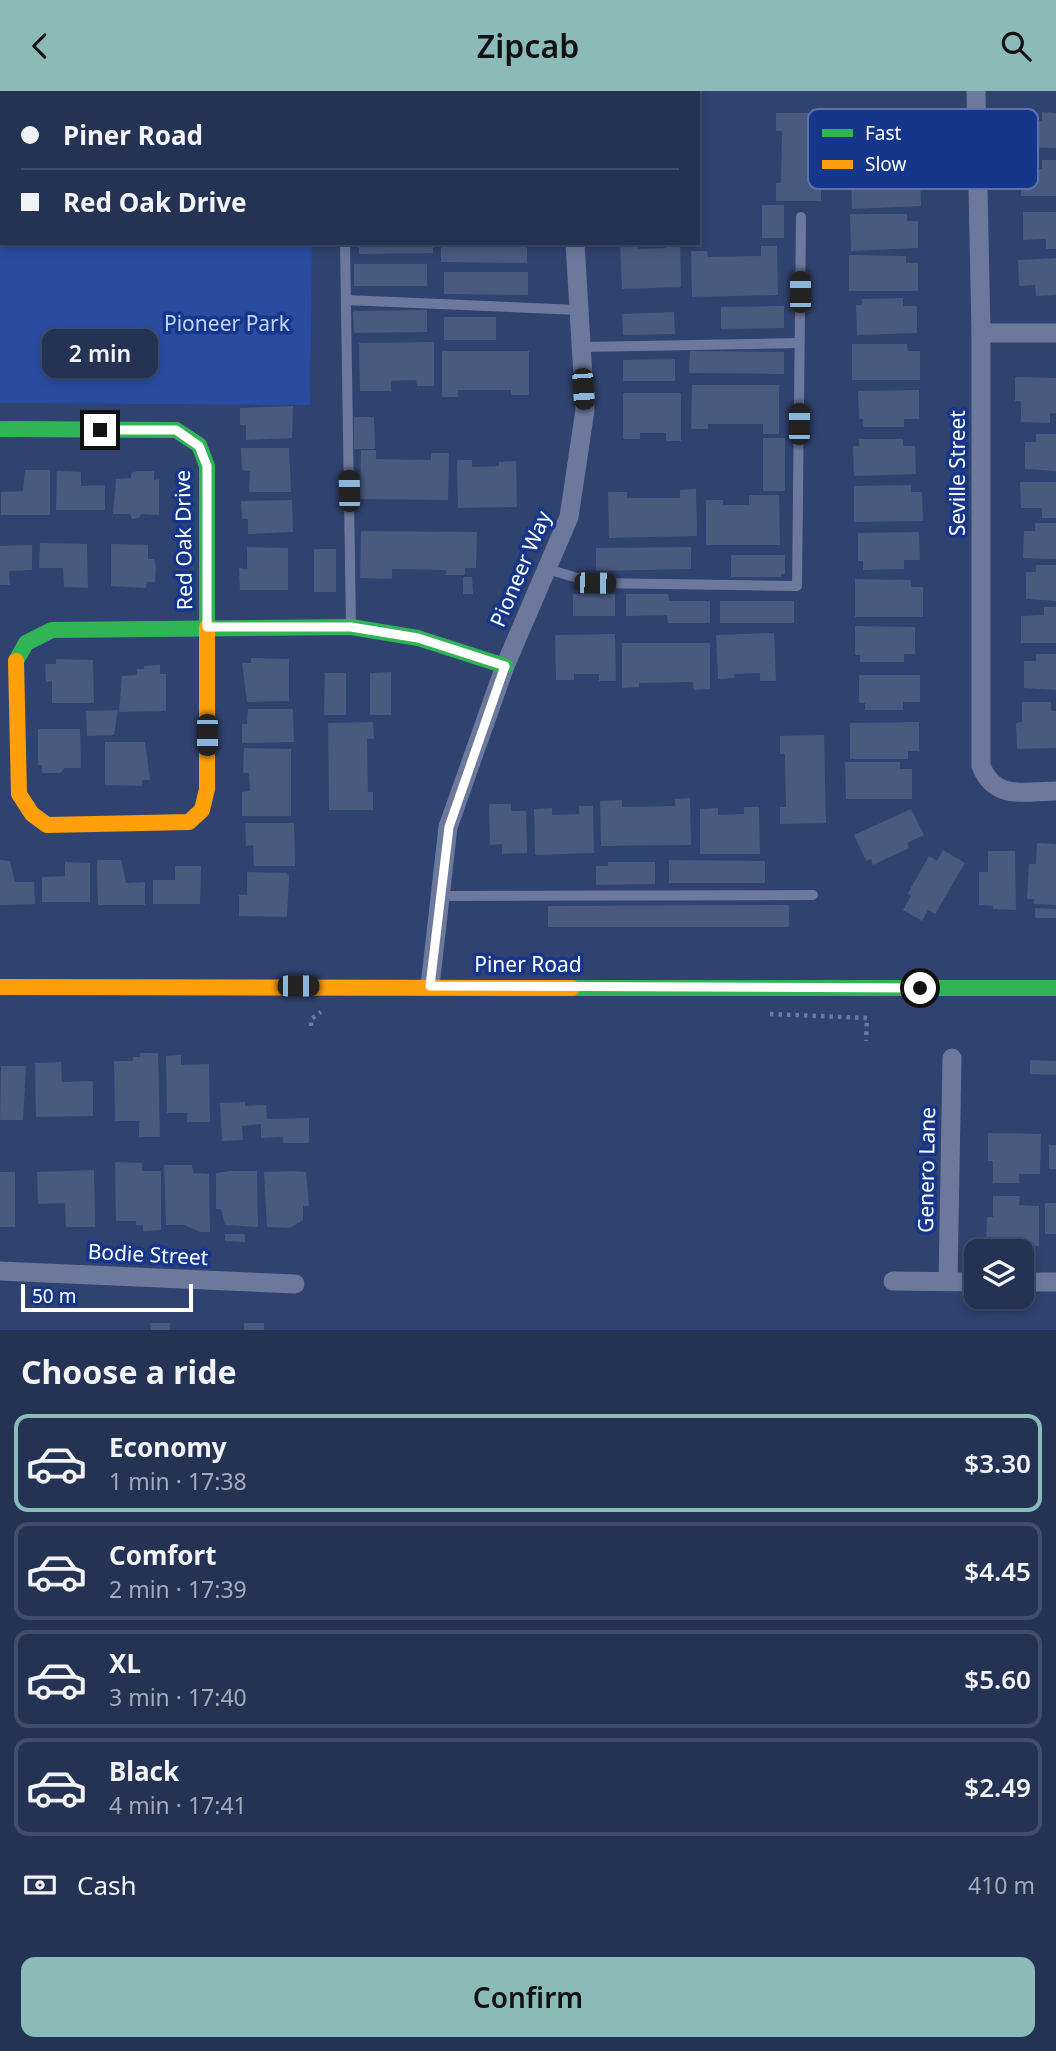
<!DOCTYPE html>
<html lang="en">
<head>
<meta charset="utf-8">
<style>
  body { margin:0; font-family:"Noto Sans",sans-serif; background:#303e5d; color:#f1f3f6; height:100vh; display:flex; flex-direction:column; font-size:26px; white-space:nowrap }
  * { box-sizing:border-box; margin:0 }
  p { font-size:23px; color:#a3aab8 }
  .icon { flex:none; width:38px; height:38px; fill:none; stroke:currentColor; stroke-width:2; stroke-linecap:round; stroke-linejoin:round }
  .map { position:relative; height:1239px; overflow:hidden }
  .sheet { display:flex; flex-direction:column; background:#243253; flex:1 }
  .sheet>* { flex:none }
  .hud { position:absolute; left:0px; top:0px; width:700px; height:154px; box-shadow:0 4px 10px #0003,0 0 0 2px #414d6a; display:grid; align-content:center; height:154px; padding:0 21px; background:#243253 }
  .fabs { position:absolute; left:964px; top:1148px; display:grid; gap:14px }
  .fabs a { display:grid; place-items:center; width:70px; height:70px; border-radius:14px; background:#243253; box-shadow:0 4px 10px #0003,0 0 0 2px #414d6a; font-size:35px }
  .scale { position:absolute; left:21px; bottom:18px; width:172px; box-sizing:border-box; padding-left:7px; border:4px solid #fff; border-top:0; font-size:19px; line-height:24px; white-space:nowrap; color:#fff; -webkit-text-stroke:5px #15368a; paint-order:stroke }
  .end { position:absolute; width:32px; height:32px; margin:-16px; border:9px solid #fff; background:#111; box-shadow:0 0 0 4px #111 }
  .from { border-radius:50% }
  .bubble { position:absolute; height:49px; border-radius:14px; background:#243253; box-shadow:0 4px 10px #0003,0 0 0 2px #414d6a; font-size:23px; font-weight:600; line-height:49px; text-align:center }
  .car { position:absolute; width:21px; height:42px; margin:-21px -10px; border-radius:9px; box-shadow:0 0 5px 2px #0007; background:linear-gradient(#222 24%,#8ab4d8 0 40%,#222 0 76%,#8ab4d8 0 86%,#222 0) }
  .hud b { display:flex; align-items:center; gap:24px; height:66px; font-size:26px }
  .hud b+b { border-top:2px solid #414d6a }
  .hud i { width:18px; height:18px; background:#f1f3f6 }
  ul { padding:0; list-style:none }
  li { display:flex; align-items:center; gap:21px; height:98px; margin:0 14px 10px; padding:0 7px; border:4px solid #414d6a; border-radius:14px }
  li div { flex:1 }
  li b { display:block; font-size:26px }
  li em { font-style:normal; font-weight:600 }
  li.on { border-color:#8bbbb9 }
  li>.icon { width:63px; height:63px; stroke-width:1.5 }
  h2 { padding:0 21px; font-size:32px; line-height:84px }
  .pay { display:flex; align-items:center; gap:18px; height:77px; padding:0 21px; font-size:26px }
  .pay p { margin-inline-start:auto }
  .cta { display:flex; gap:14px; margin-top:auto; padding:14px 21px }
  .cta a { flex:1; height:80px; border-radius:14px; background:#8bbbb9; color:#111; font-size:28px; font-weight:600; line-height:80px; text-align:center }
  header { display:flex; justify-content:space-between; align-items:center; height:91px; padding:0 21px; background:#8bbbb9; color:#111; font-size:32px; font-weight:600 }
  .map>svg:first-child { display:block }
  .green { fill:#294ca1 }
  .building { fill:#4a5a7e }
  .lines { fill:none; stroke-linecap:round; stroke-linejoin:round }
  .path { stroke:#6c799c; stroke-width:4.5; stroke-dasharray:3.5 5; stroke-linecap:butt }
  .lane { stroke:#6c799c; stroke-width:10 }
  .street { stroke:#6c799c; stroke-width:19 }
  .fast { stroke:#30b455; stroke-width:16 }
  .slow { stroke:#ff9f0a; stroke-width:16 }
  .route { stroke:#fff; stroke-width:9 }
  .labels { text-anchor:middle; stroke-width:7; stroke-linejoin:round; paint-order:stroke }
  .park-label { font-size:21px; fill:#c3d4fb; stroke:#15368a }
  .street-label { font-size:21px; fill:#fff; stroke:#15368a }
  .key { fill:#15368a; stroke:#5b72ad; stroke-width:2 }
  .key-label { font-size:19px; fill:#fff }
</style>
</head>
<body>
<header><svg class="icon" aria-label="back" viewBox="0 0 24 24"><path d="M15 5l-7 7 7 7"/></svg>Zipcab<svg class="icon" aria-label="search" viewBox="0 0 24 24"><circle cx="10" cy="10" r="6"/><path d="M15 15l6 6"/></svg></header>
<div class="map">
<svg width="1056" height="1239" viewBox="0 0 1056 1239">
  <rect width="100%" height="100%" fill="#30426f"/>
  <polygon class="green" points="0,0 117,2 2,2 2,152 312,152 310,314 0,312"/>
  <g class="building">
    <polygon points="1042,21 1056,22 1056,57 1018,56 1018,29 1042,30"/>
    <polygon points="776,22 822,22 821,110 776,110 776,92 781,92 782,40 776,40"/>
    <polygon points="1042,69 1056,69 1056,105 1021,105 1021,78 1042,78"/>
    <polygon points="909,80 909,87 920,87 921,115 852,118 851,81"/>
    <rect x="762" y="114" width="22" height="33"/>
    <polygon points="1023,121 1056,121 1056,158 1046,158 1046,148 1023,149"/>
    <polygon points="850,123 907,123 907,130 918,130 918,157 851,160"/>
    <polygon points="359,152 433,152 433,162 359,163"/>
    <polygon points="441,152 527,152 527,172 441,171"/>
    <polygon points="620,152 639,152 639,158 665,157 665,152 680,152 681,196 622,198"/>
    <polygon points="761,155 777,155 778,204 692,206 691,160 707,160 708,166 761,165"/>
    <polygon points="849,164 906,165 906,172 918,172 918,200 849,200"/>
    <polygon points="1056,167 1056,204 1036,205 1035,194 1019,195 1018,169"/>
    <rect x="354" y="173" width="73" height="22"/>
    <polygon points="444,181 528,181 528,204 444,203"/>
    <polygon points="903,207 903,215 917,215 917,242 857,244 856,214 862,214 862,208"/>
    <polygon points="784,215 784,237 721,238 721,216"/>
    <polygon points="427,219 427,241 354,242 353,220"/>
    <polygon points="674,221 675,243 623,244 622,223"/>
    <rect x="444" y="226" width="52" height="23"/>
    <polygon points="434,251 434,295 417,295 416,289 391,290 391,300 360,300 359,252"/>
    <polygon points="852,253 907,253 908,260 920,260 920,289 852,289"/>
    <polygon points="442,260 529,260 529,304 511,304 511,299 458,299 458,306 442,306"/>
    <polygon points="690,260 784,261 784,283 689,282"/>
    <polygon points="675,268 675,290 623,290 623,269"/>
    <polygon points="1015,286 1056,287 1056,322 1050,322 1050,332 1021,331 1021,310 1015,310"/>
    <polygon points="692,294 779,294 779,343 763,343 763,333 708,333 708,338 691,338"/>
    <polygon points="919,299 919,328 904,328 904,336 863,336 863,328 859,328 858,300"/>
    <polygon points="623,302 681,302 681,350 666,350 666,342 640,342 640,348 623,348"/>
    <polygon points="293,315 292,347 246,349 246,334 240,334 240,317"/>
    <polygon points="354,326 374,326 375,358 354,358"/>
    <polygon points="1036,343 1056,343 1056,380 1025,378 1025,351 1036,351"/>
    <rect x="763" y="347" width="22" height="53"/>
    <polygon points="859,348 903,348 903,355 915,355 916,383 854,385 853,355 859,355"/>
    <polygon points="241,357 289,357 291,401 249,401 250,380 242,379"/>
    <polygon points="361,359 376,359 376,368 431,369 431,362 449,362 448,409 360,408"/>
    <polygon points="457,369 472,369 472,376 499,375 499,371 516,370 517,416 458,417"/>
    <polygon points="25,379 50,379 50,424 1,424 1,401 23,400"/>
    <polygon points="57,380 81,381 81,395 105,394 105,419 56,419"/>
    <polygon points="137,380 154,380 154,389 159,388 159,424 141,423 139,427 132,428 130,423 113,423 116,388 131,387 131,382"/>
    <polygon points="1020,391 1056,391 1056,427 1042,427 1042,417 1021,417"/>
    <polygon points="911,394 911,401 922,401 923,430 854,431 854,395"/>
    <polygon points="696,398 697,445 609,447 608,401 627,401 627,407 680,407 680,399"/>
    <polygon points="749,404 779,404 780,454 706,454 706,409 723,409 723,414 749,414"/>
    <polygon points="292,409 293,441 248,443 248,428 242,428 241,410"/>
    <polygon points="1035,432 1056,432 1056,468 1023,467 1024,440 1035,440"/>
    <polygon points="361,440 477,441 476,477 465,477 465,484 446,484 446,479 392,478 392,488 360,487"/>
    <polygon points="919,441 920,469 904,469 904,478 863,479 863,470 858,470 858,442"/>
    <polygon points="40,452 87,453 88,497 64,496 63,477 39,477"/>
    <polygon points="111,453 148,454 148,468 154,468 156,475 155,491 147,491 146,497 111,495"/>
    <polygon points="32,454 32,479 9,480 10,494 0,494 0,455"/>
    <polygon points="247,456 288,457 288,499 240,499 239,477 247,478"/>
    <polygon points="691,456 691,478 596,480 596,457"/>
    <rect x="314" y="458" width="22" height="43"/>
    <polygon points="731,464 785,464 785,483 781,483 781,486 731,486"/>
    <polygon points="1036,474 1056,474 1056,510 1026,508 1026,481 1036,481"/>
    <polygon points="463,486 472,486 473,503 463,503"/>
    <polygon points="855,488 911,489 911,496 923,496 923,526 855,526"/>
    <rect x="573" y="503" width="42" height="22"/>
    <polygon points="626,503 668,503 669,510 710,510 710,532 668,532 667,524 626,525"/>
    <rect x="720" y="510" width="74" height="22"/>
    <polygon points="1044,516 1056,516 1056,552 1021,552 1021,525 1044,524"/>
    <polygon points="855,535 915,536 915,563 904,563 904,571 860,571 860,564 855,564"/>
    <polygon points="774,542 776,590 760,590 760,582 734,583 735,587 718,588 716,544"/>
    <polygon points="615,543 616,590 599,590 599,583 574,583 574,589 556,589 555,544"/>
    <polygon points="622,552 710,552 710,598 694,599 693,591 639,592 639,596 622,597"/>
    <polygon points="1036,563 1056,563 1056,599 1024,597 1024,570 1036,570"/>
    <polygon points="251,567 289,568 289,610 247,611 242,572 251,572"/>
    <polygon points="56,568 93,569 94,612 52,612 52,590 46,591 45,573 56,573"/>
    <polygon points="160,574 160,583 166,583 166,620 119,621 122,585 137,584 137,578 144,578 144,575"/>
    <polygon points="391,581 391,624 370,624 370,582"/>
    <polygon points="325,582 346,582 346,624 324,624"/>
    <polygon points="859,584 920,584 920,611 903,611 903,619 865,619 865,612 859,612"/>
    <polygon points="1022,611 1051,611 1051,620 1056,620 1056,657 1017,658 1016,632 1022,631"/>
    <polygon points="248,618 293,618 294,651 242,652 242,633 247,633"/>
    <polygon points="118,619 114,644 87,645 86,620"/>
    <polygon points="373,631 374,648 367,648 368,701 373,701 373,719 329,719 328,632"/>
    <polygon points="919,631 919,660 908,660 908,668 850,668 850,632"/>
    <polygon points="38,638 80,638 81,677 65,677 60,682 42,682 42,674 38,674"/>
    <polygon points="824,644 826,732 780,733 780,716 786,716 785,663 780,663 780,645"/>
    <polygon points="105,651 145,651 150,689 142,689 142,695 105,694"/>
    <polygon points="244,657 291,658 291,725 242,725 242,701 250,700 249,682 243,682"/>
    <polygon points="845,671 900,671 900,678 912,678 912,708 846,708"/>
    <polygon points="690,707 691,754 601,755 600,710 622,709 622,716 675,715 675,708"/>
    <polygon points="489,713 511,713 511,720 526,720 527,762 502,763 502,753 490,754"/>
    <polygon points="579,715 593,715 594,762 535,764 534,718 552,717 552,724 579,723"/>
    <polygon points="744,716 759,716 760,763 700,763 700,718 718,717 718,724 744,723"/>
    <polygon points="911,718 924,744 907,752 909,757 873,774 871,768 866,770 854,744"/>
    <polygon points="245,732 294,732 295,775 254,775 253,754 246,755"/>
    <polygon points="1037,752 1056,753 1056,814 1034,813 1034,808 1027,808 1029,773 1036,773"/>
    <polygon points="943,759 965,772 935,823 928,819 922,830 903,819 911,805 908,802 929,765 937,770"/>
    <polygon points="988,760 1015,760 1016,819 993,818 993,815 979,814 979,781 988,781"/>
    <polygon points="0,769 10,770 15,791 34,791 35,813 0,814"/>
    <polygon points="97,769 121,769 126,792 145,791 145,814 98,814"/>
    <polygon points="669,769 765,770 765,792 669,792"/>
    <polygon points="65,771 90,772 90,811 42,811 42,786 65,785"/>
    <polygon points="608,771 655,771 655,793 596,794 596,775 608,775"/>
    <polygon points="175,775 201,775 200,813 153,813 153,789 175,789"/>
    <polygon points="247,781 286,782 289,785 287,826 239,825 239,804 247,804"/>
    <polygon points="789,814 789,836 548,836 548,815"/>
    <polygon points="1035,817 1056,818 1056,827 1035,827"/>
    <polygon points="140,962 158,962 160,1046 139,1046 139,1030 115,1030 114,970 133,970 133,966 140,966"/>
    <polygon points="181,964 181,974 209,973 210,1031 187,1031 187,1022 167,1022 166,965"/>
    <polygon points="1030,969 1056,970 1056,984 1030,983"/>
    <polygon points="61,971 62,991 93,990 93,1025 36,1026 35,972"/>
    <polygon points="1,975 26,975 23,1029 0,1029"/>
    <polygon points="245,1011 245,1015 266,1014 267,1028 309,1027 309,1052 283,1052 283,1046 261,1047 261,1033 242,1035 243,1049 222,1050 220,1012"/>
    <polygon points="988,1042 1041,1043 1040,1083 1019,1083 1019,1092 993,1092 993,1070 988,1070"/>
    <rect x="1049" y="1054" width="7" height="24"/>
    <polygon points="115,1071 142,1072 142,1080 161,1080 161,1139 143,1140 143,1134 136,1134 136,1130 116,1130"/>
    <polygon points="164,1074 192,1074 193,1082 209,1083 210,1141 201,1141 184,1134 166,1134"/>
    <polygon points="94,1079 95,1136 66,1136 65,1112 38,1113 37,1081"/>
    <polygon points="231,1080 257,1080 258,1136 225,1134 221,1118 216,1118 216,1082"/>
    <polygon points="293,1080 306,1081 309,1115 303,1115 303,1129 290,1137 267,1136 264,1081"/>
    <rect x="0" y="1081" width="15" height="55"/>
    <polygon points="993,1105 1020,1105 1019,1114 1039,1115 1039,1155 986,1154 987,1126 993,1126"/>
    <rect x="1045" y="1112" width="11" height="31"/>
    <polygon points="225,1143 245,1143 245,1151 225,1150"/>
    <polygon points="150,1232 170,1232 170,1239 151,1239"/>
    <rect x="244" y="1232" width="20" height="7"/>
  </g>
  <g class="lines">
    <g class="path">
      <polyline points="770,923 867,927 866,950"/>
      <polyline points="311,935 311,928 321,921"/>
    </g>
    <g class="lane">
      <polyline points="343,0 343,2"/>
      <polyline points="345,152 351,536"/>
      <polyline points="346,209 579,219"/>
      <polyline points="581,256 799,252"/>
      <polyline points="547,478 595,492 797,495 801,126"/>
      <polyline points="441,805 813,804"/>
    </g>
    <g class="street">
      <polyline points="566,0 566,2"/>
      <path d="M976 0 981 242V675C995 710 1024 700 1056 700"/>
      <polyline points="981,242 1056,242"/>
      <polyline points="430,895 448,736 505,575 569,426 585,319 575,152"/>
      <polyline points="0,1180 295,1193"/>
      <polyline points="893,1190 976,1191"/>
      <polyline points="948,1190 952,967"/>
      <polyline points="1022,1191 1056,1191"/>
    </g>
    <g class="fast">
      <polyline points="0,338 176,339 199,354 207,375 207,536"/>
      <polyline points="16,570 26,552 52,539 351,536 418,547 505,575"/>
      <polyline points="572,897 1056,897"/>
    </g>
    <g class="slow">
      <polyline points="16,570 19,703 32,723 47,734 189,731 202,719 207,698 207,536"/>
      <polyline points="0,896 572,897"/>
    </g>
  </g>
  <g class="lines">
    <polyline class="route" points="100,339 176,339 199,355 207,375 207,536 351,536 418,547 505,575 449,736 430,895 920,897"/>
  </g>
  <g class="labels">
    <g class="park-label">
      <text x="227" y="240">Pioneer Park</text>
    </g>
    <g class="street-label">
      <text transform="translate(958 382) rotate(-90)" y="7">Seville Street</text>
      <text transform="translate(184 449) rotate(-91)" y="7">Red Oak Drive</text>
      <text transform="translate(521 478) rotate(-67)" y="7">Pioneer Way</text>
      <text x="528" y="881">Piner Road</text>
      <text transform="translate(927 1079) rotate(-89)" y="7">Genero Lane</text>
      <text transform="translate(148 1164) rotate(3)" y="7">Bodie Street</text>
    </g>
  </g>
  <rect x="808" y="18" width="230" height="80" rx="10" class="key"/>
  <rect x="822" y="38" width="31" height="8" fill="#30b455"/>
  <rect x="822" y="69" width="31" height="9" fill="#ff9f0a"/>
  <g class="key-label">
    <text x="865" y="49">Fast</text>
    <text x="865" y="80">Slow</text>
  </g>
</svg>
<div class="fabs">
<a><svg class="icon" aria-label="layers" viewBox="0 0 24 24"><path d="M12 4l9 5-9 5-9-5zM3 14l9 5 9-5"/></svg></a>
</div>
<div class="scale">50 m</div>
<i class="end from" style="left:920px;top:897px"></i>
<i class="end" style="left:100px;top:339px"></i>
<div class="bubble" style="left:42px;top:238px;width:116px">2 min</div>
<i class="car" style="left:800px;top:201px;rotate:0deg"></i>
<i class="car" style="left:583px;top:298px;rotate:176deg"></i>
<i class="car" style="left:799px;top:333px;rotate:0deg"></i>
<i class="car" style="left:349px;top:400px;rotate:359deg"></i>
<i class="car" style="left:595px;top:492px;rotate:91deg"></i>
<i class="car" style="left:207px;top:644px;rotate:180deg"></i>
<i class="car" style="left:298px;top:895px;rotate:90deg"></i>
<div class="hud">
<b><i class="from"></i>Piner Road</b>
<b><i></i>Red Oak Drive</b>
</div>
</div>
<section class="sheet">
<h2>Choose a ride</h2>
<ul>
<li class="on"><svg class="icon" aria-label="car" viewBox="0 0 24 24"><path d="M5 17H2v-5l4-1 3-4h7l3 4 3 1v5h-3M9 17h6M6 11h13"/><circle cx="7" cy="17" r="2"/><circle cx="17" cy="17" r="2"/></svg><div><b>Economy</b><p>1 min · 17:38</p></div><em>$3.30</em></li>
<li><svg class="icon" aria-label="car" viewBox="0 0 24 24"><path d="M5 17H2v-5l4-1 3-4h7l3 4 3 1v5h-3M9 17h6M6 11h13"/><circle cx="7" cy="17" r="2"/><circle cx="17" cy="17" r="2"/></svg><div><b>Comfort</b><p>2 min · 17:39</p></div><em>$4.45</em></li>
<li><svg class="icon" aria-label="car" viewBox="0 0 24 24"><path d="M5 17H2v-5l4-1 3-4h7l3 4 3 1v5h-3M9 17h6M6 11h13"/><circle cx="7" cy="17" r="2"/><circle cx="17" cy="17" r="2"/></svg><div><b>XL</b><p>3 min · 17:40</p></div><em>$5.60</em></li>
<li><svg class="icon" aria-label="car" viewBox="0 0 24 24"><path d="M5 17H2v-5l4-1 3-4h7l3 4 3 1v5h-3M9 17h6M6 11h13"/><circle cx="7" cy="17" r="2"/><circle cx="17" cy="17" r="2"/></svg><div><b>Black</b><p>4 min · 17:41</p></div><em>$2.49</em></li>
</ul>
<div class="pay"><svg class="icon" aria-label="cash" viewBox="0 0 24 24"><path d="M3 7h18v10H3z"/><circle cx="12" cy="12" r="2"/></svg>Cash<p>410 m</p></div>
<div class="cta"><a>Confirm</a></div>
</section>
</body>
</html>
